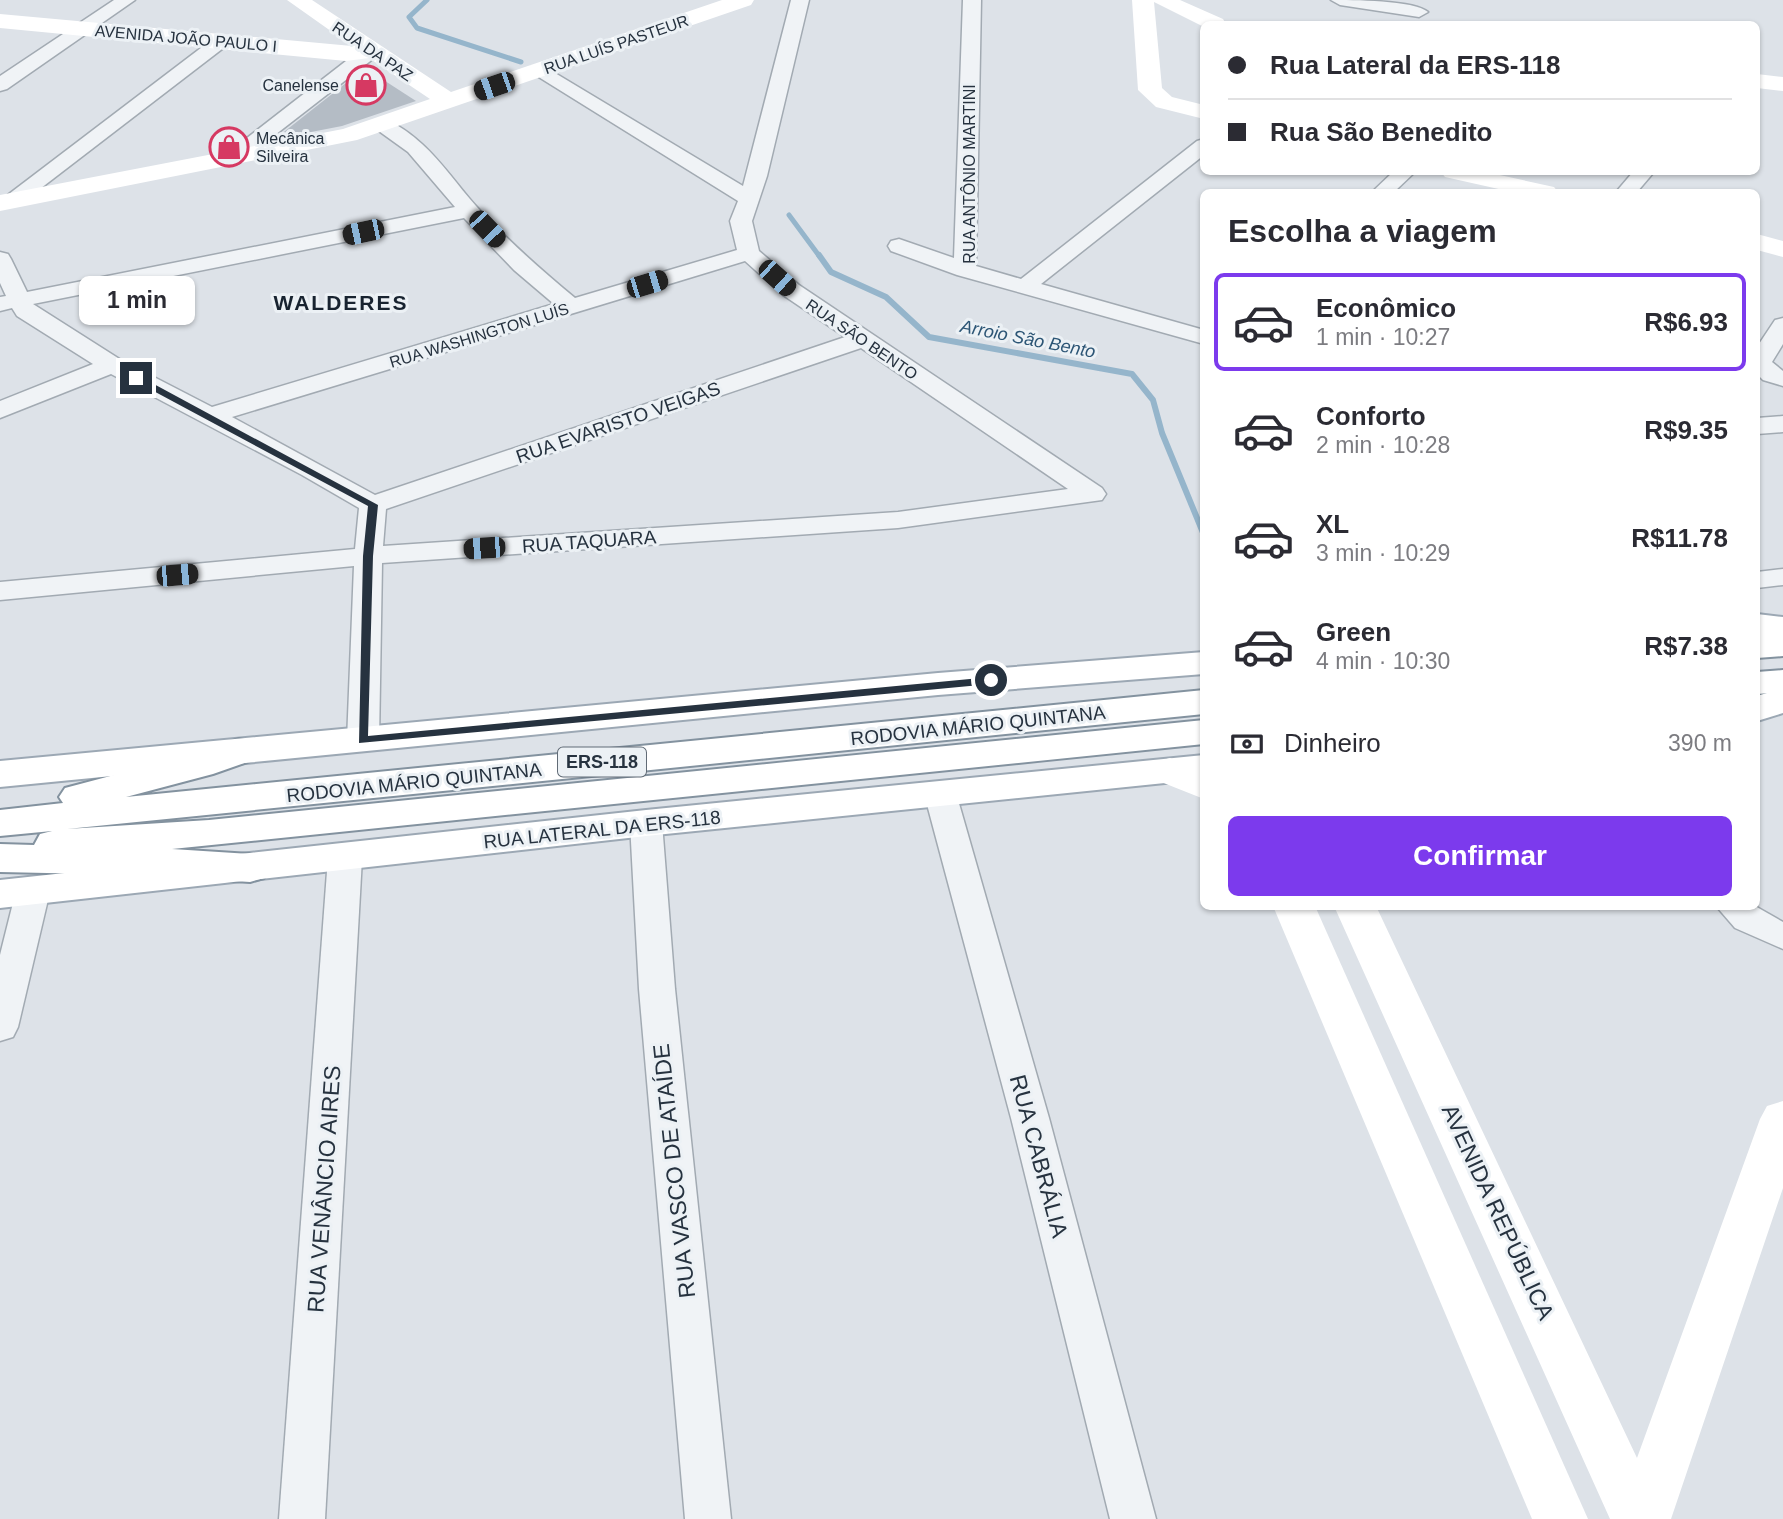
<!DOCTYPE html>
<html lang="pt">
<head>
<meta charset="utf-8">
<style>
  body { margin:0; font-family:Arial,sans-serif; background:#f2f2f3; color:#2b2b33; height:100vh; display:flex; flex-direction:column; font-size:26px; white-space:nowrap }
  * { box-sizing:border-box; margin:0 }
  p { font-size:23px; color:#7c7c81 }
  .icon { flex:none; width:38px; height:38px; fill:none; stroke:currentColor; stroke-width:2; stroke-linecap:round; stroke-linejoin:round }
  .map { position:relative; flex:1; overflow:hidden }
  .details { position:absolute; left:1200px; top:189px; width:560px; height:721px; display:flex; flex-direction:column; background:#fff; border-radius:10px; box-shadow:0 2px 5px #0004 }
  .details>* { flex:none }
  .banner { position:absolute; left:1200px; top:21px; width:560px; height:154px; border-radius:10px; box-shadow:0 2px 5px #0004; display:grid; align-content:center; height:154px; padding:0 28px; background:#fff }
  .end { position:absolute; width:32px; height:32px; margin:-16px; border:9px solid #26323f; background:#fff; box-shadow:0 0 0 4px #fff }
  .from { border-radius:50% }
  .bubble { position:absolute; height:49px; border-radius:10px; background:#fff; box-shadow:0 2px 5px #0004; font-size:23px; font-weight:700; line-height:49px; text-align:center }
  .car { position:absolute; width:21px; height:42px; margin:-21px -10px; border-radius:9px; box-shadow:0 0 5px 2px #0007; background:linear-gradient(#222 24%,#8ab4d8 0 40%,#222 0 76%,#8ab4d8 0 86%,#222 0) }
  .banner b { display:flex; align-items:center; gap:24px; height:66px; font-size:26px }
  .banner b+b { border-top:2px solid #e1e1e2 }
  .banner i { width:18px; height:18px; background:#2b2b33 }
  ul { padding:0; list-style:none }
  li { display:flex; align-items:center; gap:21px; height:98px; margin:0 14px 10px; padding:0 14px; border:4px solid transparent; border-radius:10px }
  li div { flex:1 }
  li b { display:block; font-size:26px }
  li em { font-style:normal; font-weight:700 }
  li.current { border-color:#7c3aed }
  li>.icon { width:63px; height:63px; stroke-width:1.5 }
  h2 { padding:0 28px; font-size:32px; line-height:84px }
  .pay { display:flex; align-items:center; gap:18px; height:77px; padding:0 28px; font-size:26px }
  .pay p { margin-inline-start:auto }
  .cta { display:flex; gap:14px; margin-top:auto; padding:14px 28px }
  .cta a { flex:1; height:80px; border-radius:10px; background:#7c3aed; color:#fff; font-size:28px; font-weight:700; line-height:80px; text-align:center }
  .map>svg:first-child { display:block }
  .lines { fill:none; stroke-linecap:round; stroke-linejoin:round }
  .stream-far1 { stroke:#95b5cb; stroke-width:5 }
  .stream { stroke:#95b5cb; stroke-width:6 }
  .building { fill:#b4bcc5 }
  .street-casing { stroke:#a2aab2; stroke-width:3 }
  .primary-casing { stroke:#9ca8b4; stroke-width:4 }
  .highway-casing { stroke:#83929f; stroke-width:4 }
  .street { fill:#f0f3f6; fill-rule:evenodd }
  .secondary { fill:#fff; fill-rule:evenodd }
  .primary { fill:#fff; fill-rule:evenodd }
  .highway { fill:#fff; fill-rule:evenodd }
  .route { fill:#26323f }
  .labels { text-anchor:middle; stroke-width:6; stroke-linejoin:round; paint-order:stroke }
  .far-street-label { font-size:16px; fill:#26323f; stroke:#ecf1f5 }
  .far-poi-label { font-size:16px; fill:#26323f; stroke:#ecf1f5; text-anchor:end }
  .far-water-label { font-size:18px; font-style:italic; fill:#2d5676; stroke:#ecf1f5 }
  .shield { fill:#ecf1f5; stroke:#616b76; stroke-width:2 }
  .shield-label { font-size:18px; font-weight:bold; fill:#26323f }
  .street-label { font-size:19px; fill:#26323f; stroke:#ecf1f5 }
  .far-district-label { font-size:21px; font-weight:bold; letter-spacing:2px; fill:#182330; stroke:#ecf1f5 }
  .near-street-label { font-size:23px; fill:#26323f; stroke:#ecf1f5 }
</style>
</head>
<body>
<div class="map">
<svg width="1783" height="1519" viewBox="0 0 1783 1519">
  <rect width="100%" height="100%" fill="#dde2e8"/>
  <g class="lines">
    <g class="stream-far1">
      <polyline points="427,0 409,17 417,28 521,62"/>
      <polyline points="789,215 820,257"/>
    </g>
    <polyline class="stream" points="819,255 831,272 886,297 929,337 1132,374 1153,400 1162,433 1204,535"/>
  </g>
  <polygon class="building" points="365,68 416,101 342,126 275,139"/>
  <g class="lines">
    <g class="street-casing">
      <g id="street">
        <polygon points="114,0 135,0 7,89 0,91 0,76"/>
        <path d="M791 0H809L767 176 752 221 759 251 799 285 1102 488 1106 494 1102 500 898 528 382 563 379 741 374 748 363 751 352 748 347 741 354 566 0 600V582L355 549 359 508 302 475 111 374 0 418V401L93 364 17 316 12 308 0 311V297L6 296 0 283V252L8 254 11 259 27 292 455 207 408 152 376 129 373 125 376 121C391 117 411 134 422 144 442 162 458 186 476 206 506 239 540 269 575 298L737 250 730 221 738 201 529 71 531 67H545L743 186ZM464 218 514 270 554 304 212 407 121 360 33 304ZM745 261 783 295 845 337 375 495 232 417ZM861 348 1068 489 898 512 383 546 386 509Z"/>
        <polygon points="963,0 981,0 976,266 1021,279 1197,141 1204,139 1204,155 1041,284 1204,330 1204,344 957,275 891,251 888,246 891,241 899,239 954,258"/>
        <path d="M1331 0C1352 0 1414 0 1428 12L1419 17 1340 5Z"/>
        <polygon points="220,37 229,42 226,46 19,205 5,205 1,201 5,197 214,38"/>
        <polygon points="371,45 380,51 378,55 239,163 225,163 222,159 225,155 364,47"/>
        <polygon points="1393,172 1415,172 1394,192 1372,192"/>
        <polygon points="1633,172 1654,172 1637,192 1616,192"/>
        <polygon points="1783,318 1783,344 1772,362 1783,371 1783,386 1763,380 1757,374 1757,347 1775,320"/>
        <polygon points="1783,416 1783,432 1757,434 1757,418"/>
        <polygon points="1783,569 1783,585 1757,588 1757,572"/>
        <polygon points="940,782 951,786 956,793 1049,1118 1156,1519 1110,1519 1011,1118 924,793 929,786"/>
        <polygon points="646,812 658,815 662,823 675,989 731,1519 685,1519 639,989 630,823 634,815"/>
        <polygon points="345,847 357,850 362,858 325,1519 279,1519 328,858 333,850"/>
        <polygon points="33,879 45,883 50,891 18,1027 13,1037 0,1041 0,955 16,891 21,883"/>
        <polygon points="1716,906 1755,906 1783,922 1783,949 1735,928"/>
      </g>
    </g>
    <g class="primary-casing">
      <g id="primary">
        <polygon points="1757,614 1783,617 1783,639 1757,636"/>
        <polygon points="1204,652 1204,674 938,695 0,787 0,761 938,673"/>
        <polygon points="1783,688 1783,713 1757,721 1757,696"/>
        <polygon points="1204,755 1204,779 646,836 0,908 0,880 646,810"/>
      </g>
    </g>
    <g class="highway-casing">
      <g id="highway">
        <polygon points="1783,634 1783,656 1757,658 1757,636"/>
        <polygon points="1783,670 1783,692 1757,694 1757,672"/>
        <polygon points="1204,690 1204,714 67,829 209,820 1204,720 1204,744 172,849 250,854 264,858 270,868 264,878 250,882 141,875 0,872 0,844 34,845 40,834 52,831 0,836 0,810 63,803 59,797 65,788 186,756 239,739 253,742 258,751 253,760 213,774 126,797"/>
      </g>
    </g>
    <use href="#street" class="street"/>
    <g class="secondary">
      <polygon points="287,0 312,0 451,92 722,0 754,0 751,5 357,140 0,211 0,195 343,129 430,99 369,58 346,61 0,28 0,14 352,46"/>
      <polygon points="1132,0 1180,0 1223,19 1226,24 1204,24 1204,27 1154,2 1162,88 1172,97 1204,105 1204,119 1156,107 1138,90"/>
      <polygon points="1757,74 1783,77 1783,91 1757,88"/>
      <polygon points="1441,172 1486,172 1554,187 1558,192 1512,192 1445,177"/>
      <polygon points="1757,234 1783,241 1783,257 1757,250"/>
      <polygon points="1170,758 1204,771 1204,799 1156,780 1151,771 1156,762"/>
      <polygon points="1273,906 1315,906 1588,1519 1532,1519"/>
      <polygon points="1334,906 1376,906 1637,1458 1760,1119 1767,1106 1783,1101 1783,1188 1671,1519 1610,1519"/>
    </g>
    <use href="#primary" class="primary"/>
    <use href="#highway" class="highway"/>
  </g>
  <polygon class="route" points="133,376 139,376 378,505 373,556 368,736 991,677 996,680 991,684 359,743 363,556 368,506 133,380"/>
  <defs>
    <g id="shop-ring" transform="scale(2.0125)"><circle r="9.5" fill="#ecf1f5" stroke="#d63962" stroke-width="1.5"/><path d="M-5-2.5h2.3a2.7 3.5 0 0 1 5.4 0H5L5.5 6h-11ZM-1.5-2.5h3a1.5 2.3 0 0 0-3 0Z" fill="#d63962"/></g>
  </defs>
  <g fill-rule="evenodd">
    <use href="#shop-ring" x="366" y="85"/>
    <use href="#shop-ring" x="229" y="147"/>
  </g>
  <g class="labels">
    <g class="far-street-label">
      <text transform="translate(186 38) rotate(5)" y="6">AVENIDA JOÃO PAULO I</text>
      <text transform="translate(616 44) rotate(-19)" y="6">RUA LUÍS PASTEUR</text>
      <text transform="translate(373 51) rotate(34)" y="6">RUA DA PAZ</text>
      <text transform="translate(969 174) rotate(-90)" y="6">RUA ANTÔNIO MARTINI</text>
      <text transform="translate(479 335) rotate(-17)" y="6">RUA WASHINGTON LUÍS</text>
      <text transform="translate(862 339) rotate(34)" y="6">RUA SÃO BENTO</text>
    </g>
    <g class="far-poi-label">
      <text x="339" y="91">Canelense</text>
      <text x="256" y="144" text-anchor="start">Mecânica<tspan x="256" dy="18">Silveira</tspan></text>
    </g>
    <g class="far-water-label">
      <text transform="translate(1028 339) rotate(11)" y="6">Arroio São Bento</text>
    </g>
    <rect class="shield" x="558" y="747.5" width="88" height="29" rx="5"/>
    <g class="shield-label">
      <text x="602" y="768">ERS-118</text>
    </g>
    <g class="street-label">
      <text transform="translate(618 422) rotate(-19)" y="7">RUA EVARISTO VEIGAS</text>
      <text transform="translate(589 541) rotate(-4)" y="7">RUA TAQUARA</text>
      <text transform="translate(978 725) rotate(-6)" y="7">RODOVIA MÁRIO QUINTANA</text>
      <text transform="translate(414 782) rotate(-6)" y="7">RODOVIA MÁRIO QUINTANA</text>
      <text transform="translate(602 829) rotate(-6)" y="7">RUA LATERAL DA ERS-118</text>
    </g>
    <g class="far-district-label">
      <text x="341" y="310">WALDERES</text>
    </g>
    <g class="near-street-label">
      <text transform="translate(1039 1156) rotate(75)" y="8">RUA CABRÁLIA</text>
      <text transform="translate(674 1171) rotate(-96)" y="8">RUA VASCO DE ATAÍDE</text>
      <text transform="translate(324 1189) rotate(-86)" y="8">RUA VENÂNCIO AIRES</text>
      <text transform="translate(1498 1212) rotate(65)" y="8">AVENIDA REPÚBLICA</text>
    </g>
  </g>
</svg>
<i class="end from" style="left:991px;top:680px"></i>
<i class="end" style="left:136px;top:378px"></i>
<div class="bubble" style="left:79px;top:276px;width:116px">1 min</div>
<i class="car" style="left:494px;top:86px;rotate:251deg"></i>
<i class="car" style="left:487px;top:229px;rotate:136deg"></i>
<i class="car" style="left:363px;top:232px;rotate:258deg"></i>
<i class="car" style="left:777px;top:278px;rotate:132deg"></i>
<i class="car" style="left:647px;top:284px;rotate:73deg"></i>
<i class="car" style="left:484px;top:548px;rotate:266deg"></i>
<i class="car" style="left:177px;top:575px;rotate:85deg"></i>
<div class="banner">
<b><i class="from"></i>Rua Lateral da ERS-118</b>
<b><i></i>Rua São Benedito</b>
</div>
<section class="details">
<h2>Escolha a viagem</h2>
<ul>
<li class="current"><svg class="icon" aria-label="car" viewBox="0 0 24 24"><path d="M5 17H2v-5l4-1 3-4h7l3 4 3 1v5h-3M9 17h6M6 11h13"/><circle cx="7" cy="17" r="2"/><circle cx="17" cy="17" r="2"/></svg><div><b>Econômico</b><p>1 min · 10:27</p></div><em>R$6.93</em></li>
<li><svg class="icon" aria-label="car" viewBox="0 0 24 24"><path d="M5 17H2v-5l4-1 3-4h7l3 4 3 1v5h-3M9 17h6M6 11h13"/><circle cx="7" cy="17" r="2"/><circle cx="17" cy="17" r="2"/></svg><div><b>Conforto</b><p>2 min · 10:28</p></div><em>R$9.35</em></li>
<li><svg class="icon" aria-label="car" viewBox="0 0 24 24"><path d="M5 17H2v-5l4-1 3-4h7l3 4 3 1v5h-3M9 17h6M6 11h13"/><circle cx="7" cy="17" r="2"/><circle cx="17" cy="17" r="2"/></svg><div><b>XL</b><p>3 min · 10:29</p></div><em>R$11.78</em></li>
<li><svg class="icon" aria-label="car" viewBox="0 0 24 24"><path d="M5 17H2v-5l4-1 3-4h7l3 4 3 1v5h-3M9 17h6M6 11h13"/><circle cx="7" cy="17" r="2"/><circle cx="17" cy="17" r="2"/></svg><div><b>Green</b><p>4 min · 10:30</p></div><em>R$7.38</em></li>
</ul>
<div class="pay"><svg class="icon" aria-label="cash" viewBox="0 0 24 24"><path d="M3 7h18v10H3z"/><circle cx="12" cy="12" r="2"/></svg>Dinheiro<p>390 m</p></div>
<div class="cta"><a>Confirmar</a></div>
</section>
</div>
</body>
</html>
